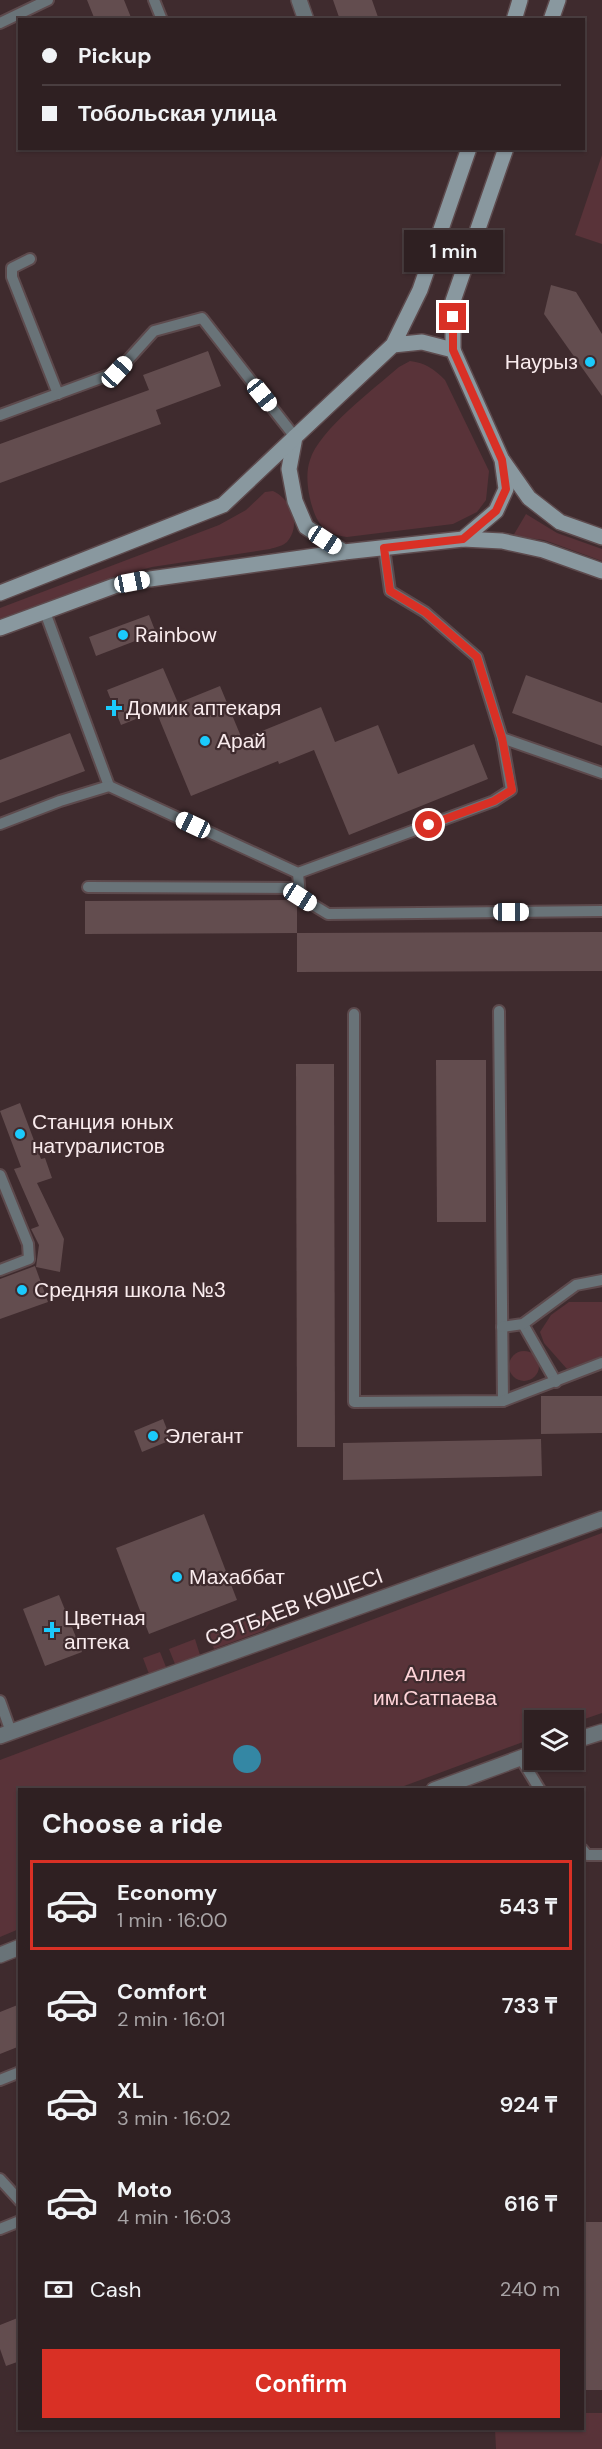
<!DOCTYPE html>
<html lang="en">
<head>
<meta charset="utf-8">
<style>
  body { margin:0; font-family:"DM Sans",sans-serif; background:#37282a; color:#f1f3f6; height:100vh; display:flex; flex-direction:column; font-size:22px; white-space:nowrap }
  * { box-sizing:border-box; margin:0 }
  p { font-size:20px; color:#a7a3a5 }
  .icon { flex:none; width:33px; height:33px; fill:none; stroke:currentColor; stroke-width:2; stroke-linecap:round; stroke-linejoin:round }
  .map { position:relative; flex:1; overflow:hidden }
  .sheet { position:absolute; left:18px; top:1788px; width:566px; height:642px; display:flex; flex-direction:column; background:#2f2022; border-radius:0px; box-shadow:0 2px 4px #0004,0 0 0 2px #4a3e40 }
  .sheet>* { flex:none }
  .guide { position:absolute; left:18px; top:18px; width:567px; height:132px; border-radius:0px; box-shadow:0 2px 4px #0004,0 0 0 2px #4a3e40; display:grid; align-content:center; height:132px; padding:0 24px; background:#2f2022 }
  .fabs { position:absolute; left:524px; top:1710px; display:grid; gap:12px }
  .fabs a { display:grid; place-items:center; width:60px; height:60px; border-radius:0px; background:#2f2022; box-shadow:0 2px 4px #0004,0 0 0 2px #4a3e40; font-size:30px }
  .end { position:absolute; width:27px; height:27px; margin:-14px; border:8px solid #d93025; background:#fff; box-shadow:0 0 0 3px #fff }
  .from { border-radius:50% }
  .bubble { position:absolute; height:42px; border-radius:0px; background:#2f2022; box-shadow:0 2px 4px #0004,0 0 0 2px #4a3e40; font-size:20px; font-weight:600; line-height:42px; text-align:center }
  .car { position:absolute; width:18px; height:36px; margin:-18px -9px; border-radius:8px; box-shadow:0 0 4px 2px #0007; background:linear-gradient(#fff 24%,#345 0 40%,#fff 0 76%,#345 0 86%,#fff 0) }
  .guide b { display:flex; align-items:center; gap:21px; height:57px; font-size:22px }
  .guide b+b { border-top:2px solid #4a3e40 }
  .guide i { width:15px; height:15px; background:#f1f3f6 }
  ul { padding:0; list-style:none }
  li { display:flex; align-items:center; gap:18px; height:90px; margin:0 12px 9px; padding:0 12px; border:3px solid transparent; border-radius:0px }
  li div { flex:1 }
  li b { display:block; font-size:22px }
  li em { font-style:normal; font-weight:600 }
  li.selected { border-color:#d93025 }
  li>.icon { width:54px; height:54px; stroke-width:1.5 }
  h2 { padding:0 24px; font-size:27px; line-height:72px }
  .pay { display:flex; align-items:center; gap:15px; height:66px; padding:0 24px; font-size:22px }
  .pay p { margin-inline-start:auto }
  .action { display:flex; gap:12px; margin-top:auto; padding:12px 24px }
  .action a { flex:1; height:69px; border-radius:0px; background:#d93025; color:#fff; font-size:24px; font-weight:600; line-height:69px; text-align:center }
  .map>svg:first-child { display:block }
  .green { fill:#593339 }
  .water { fill:#3487a4 }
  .building { fill:#634d4f }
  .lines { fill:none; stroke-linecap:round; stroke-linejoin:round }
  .lane-casing { stroke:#5d4a4d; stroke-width:14 }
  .street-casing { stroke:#5d4a4d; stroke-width:18 }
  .secondary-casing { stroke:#5d4a4d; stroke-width:18 }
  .lane { stroke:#697378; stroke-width:10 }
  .street { stroke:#697378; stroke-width:15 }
  .secondary { stroke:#89989f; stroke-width:15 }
  .route { stroke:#d93025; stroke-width:8 }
  .poi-dot { fill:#1bcafc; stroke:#3f2b2e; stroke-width:2 }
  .labels { text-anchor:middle; stroke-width:4.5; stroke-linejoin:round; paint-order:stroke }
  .poi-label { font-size:21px; fill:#f9ebed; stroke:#3f2b2e; text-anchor:start }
  .street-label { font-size:21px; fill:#f9ebed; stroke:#3f2b2e }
  .park-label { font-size:21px; fill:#fed3d8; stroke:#3f2b2e }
</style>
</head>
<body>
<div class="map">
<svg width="602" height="2449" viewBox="0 0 602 2449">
  <rect width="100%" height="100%" fill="#3f2b2e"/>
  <g class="green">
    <polygon points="602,155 602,244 575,235"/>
    <path d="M410 361C426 363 434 369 445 380L489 471 486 500 477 512 453 524 347 537C327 534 318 527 312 506 308 493 305 474 310 460 319 430 374 389 399 367Z"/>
    <path d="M273 491C291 499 302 525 287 542 283 546 276 547 270 549L152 567 119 576 0 620V608L219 525 246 510 265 492Z"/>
    <polygon points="526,514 557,533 602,549 602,561 544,540 513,536"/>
    <polygon points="569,1302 602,1302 602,1356 567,1369 544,1343 540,1332 551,1315"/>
    <circle cx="524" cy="1366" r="15"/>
    <polygon points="602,1533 602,1713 573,1723 573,1720 534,1720 534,1738 396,1789 20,1790 19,1929 0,1937 0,1760"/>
    <polygon points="275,1610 275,1617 263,1631 214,1649 209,1634"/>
    <polygon points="195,1639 200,1655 175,1664 169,1649"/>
    <polygon points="160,1652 166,1667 149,1674 143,1658"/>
    <polygon points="582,2413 602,2413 602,2449 496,2449 495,2429 582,2428"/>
  </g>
  <circle class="water" cx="247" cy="1759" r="14"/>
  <g class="building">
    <polygon points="87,0 124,0 132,20 95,20"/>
    <polygon points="333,0 372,0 379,20 340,20"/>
    <polygon points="551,285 576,292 602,334 602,396 544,314"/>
    <polygon points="208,351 221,386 156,410 161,424 0,483 0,444 149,390 143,375"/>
    <polygon points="149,615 156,633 96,656 89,637"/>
    <polygon points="163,668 178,703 220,686 242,739 321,707 335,742 378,725 398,774 474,744 488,779 349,835 314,750 279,764 278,761 191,796 156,711 121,725 107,690"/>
    <polygon points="526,675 602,703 602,746 512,713"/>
    <polygon points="70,733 85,771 0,803 0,760"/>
    <polygon points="293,900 297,904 297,933 85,934 85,901"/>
    <polygon points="602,932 602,971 297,972 297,933"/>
    <polygon points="436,1060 486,1060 486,1222 437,1222"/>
    <polygon points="296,1064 334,1064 335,1447 297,1447"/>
    <polygon points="20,1103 41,1159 45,1158 52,1178 37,1183 64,1239 60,1272 36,1267 39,1245 31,1229 39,1226 14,1169 21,1167 0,1111"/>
    <polygon points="35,1266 48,1302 0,1319 0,1279"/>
    <polygon points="541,1396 602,1396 602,1433 541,1434"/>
    <polygon points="163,1419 171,1440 142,1452 134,1431"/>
    <polygon points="541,1439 542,1476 343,1480 343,1443"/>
    <polygon points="204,1514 237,1600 149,1634 116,1548"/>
    <polygon points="59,1595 82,1652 45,1666 23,1609"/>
    <polygon points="20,2004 20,2046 0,2054 0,2012"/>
    <polygon points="582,2222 602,2222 602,2390 582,2390 582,2347 586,2347 586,2262 582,2262"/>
    <polygon points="20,2317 20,2361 6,2366 0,2349 0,2325"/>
  </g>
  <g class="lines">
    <g class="lane-casing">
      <g id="lane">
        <polyline points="154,0 162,20"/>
        <polyline points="0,23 48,0"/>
        <polyline points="30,259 12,268 12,277 58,394"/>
        <polyline points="0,415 117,372 154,331 202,318 295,437"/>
        <polyline points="45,612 109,786"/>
        <polyline points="502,738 602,773"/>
        <polyline points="0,824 60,801 109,786 298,873 494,801 511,790 502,738 477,657 425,612 390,591 384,548"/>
        <polyline points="298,873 300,897 328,914 602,911"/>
        <polyline points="88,887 299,888"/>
        <polyline points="354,1014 354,1402 503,1401 499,1011"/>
        <polyline points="0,1175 28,1244 29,1259 0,1270"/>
        <polyline points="523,1324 556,1382"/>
        <polyline points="502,1327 523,1324 576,1285 602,1280"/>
        <polyline points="503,1401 602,1363"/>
        <polyline points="0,1701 11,1732"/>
        <polyline points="520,1757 540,1790"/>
        <polyline points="582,1849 587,1855 602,1855"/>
        <polyline points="0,2080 20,2072"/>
        <polyline points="0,2179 20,2201"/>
        <polyline points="0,2229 20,2221"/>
      </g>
    </g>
    <g class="street-casing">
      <g id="street">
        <polyline points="299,0 306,20"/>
        <polyline points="0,1736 602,1519"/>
        <polyline points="573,1741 602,1732"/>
        <polyline points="434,1790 534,1753"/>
        <polyline points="0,1955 20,1947"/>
      </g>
    </g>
    <g class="secondary-casing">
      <g id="secondary">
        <polyline points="514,20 520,0"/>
        <polyline points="551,20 558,0"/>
        <polyline points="393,345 422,342 453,350 502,460 506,489 496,511 463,539 344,552 306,527 295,501 289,469 295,437 393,345 420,290 469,148"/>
        <polyline points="453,350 453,301 506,148"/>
        <polyline points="503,461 529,498 560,522 602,537"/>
        <polyline points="463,539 502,541 543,550 602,571"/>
        <polyline points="0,593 223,505 295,437"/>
        <polyline points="0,628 114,586 150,579 344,552"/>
      </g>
    </g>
    <use href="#lane" class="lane"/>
    <use href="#street" class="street"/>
    <use href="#secondary" class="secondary"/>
  </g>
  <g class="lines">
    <polyline class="route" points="429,825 494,801 512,790 502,738 477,657 425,612 390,591 384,548 463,539 496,511 506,489 502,460 453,350 453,317"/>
  </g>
  <g class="poi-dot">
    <circle cx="590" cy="362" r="6"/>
    <circle cx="123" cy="635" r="6"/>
    <path d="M111 699h6v6h6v6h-6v6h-6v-6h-6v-6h6z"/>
    <circle cx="205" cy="741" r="6"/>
    <circle cx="20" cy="1134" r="6"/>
    <circle cx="22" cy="1290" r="6"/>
    <circle cx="153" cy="1436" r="6"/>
    <circle cx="177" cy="1577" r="6"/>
    <path d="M49 1621h6v6h6v6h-6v6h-6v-6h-6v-6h6z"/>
  </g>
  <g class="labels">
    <g class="poi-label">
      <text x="578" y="369" text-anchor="end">Наурыз</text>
      <text x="135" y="642">Rainbow</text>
      <text x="126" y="715">Домик аптекаря</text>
      <text x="217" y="748">Арай</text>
      <text x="32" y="1129">Станция юных<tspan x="32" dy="24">натуралистов</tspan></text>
      <text x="34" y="1297">Средняя школа №3</text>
      <text x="165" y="1443">Элегант</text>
      <text x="189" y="1584">Махаббат</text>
      <text x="64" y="1625">Цветная<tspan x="64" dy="24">аптека</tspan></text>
    </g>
    <g class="street-label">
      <text transform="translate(294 1607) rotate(-20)" y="7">СӘТБАЕВ КӨШЕСІ</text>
    </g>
    <g class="park-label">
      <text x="435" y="1681">Аллея<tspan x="435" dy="24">им.Сатпаева</tspan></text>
    </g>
  </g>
</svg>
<div class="fabs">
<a><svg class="icon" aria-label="layers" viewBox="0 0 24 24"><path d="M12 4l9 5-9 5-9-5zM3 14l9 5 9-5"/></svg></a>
</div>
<i class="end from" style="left:429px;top:825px"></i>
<i class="end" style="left:453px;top:317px"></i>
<div class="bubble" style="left:404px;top:230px;width:99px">1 min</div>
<i class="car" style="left:117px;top:372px;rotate:43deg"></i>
<i class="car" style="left:262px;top:395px;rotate:141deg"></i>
<i class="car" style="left:325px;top:540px;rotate:123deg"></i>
<i class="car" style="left:132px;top:582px;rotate:79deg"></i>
<i class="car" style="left:193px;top:825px;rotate:295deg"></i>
<i class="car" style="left:300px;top:897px;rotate:122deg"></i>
<i class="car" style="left:511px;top:912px;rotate:90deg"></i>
<div class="guide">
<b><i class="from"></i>Pickup</b>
<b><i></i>Тобольская улица</b>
</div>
<section class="sheet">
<h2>Choose a ride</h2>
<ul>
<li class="selected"><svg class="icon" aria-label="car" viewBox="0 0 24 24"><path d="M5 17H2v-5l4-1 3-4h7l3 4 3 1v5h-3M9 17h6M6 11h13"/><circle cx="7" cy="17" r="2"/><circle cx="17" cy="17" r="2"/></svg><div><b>Economy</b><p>1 min · 16:00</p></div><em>543 ₸</em></li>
<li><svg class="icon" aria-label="car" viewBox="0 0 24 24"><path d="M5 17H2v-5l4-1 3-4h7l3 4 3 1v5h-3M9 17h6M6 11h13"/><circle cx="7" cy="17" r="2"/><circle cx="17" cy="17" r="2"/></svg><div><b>Comfort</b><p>2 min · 16:01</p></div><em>733 ₸</em></li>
<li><svg class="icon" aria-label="car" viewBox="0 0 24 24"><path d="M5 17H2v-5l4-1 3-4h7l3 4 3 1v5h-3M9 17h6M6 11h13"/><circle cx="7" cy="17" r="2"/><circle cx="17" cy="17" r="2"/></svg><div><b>XL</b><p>3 min · 16:02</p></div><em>924 ₸</em></li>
<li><svg class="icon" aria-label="car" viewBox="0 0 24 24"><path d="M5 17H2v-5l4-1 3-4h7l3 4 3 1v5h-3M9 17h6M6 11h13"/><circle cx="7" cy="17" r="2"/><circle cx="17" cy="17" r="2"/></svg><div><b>Moto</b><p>4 min · 16:03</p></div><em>616 ₸</em></li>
</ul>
<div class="pay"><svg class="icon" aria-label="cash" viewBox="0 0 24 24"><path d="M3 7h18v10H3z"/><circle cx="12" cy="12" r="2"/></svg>Cash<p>240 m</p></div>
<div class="action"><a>Confirm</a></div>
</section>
</div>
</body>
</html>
